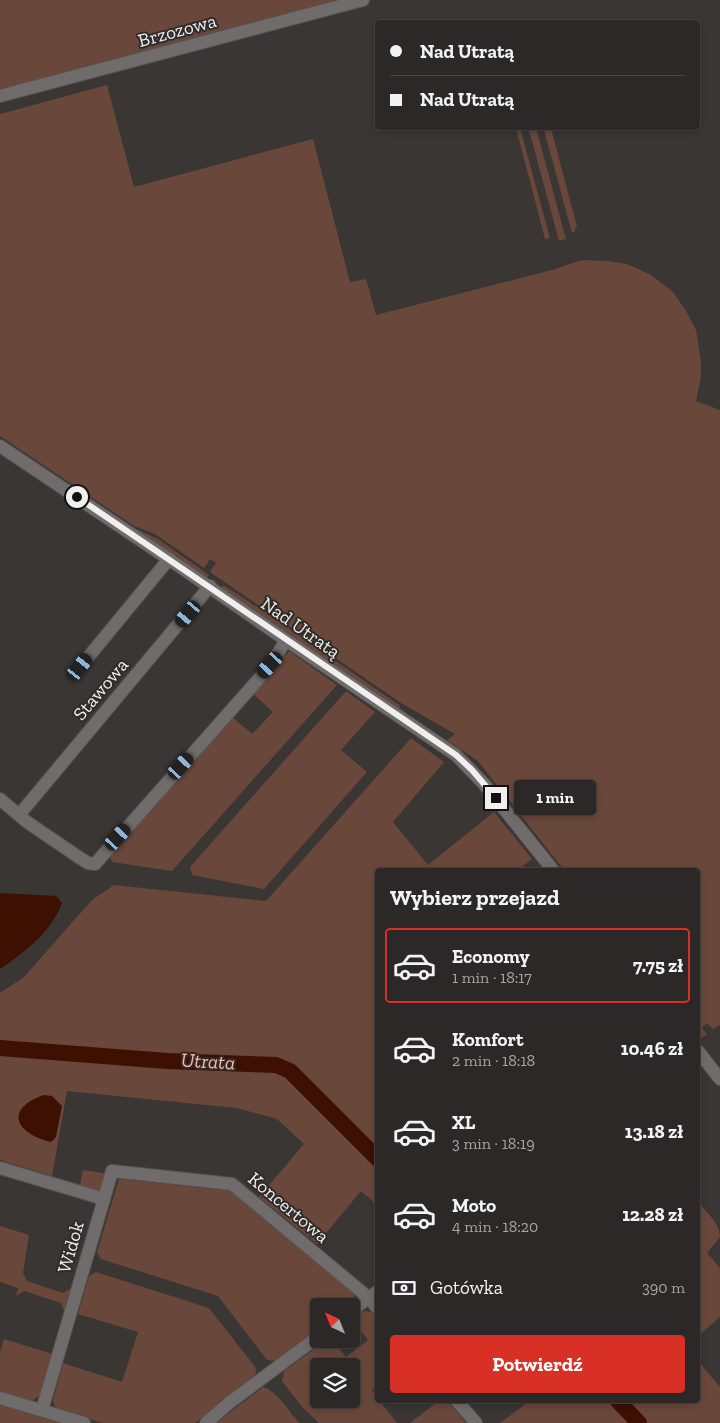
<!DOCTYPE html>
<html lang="pl">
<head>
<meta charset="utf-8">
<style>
  body { margin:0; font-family:"Zilla Slab",serif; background:#33302f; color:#f1f3f6; height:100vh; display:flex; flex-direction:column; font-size:19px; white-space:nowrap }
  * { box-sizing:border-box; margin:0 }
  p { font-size:16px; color:#a6a6a7 }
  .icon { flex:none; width:28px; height:28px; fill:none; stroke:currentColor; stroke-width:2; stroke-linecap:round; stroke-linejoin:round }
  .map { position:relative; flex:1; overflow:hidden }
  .sheet { position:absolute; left:375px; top:868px; width:325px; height:535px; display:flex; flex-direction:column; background:#2b2827; border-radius:5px; box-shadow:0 2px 8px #0003,0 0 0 1px #474444 }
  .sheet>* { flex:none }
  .top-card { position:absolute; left:375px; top:20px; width:325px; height:110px; border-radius:5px; box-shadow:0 2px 8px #0003,0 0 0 1px #474444; display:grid; align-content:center; height:110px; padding:0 15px; background:#2b2827 }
  .needle { width:32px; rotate:317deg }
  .buttons { position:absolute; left:310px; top:1298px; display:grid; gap:10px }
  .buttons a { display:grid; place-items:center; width:50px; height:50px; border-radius:5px; background:#2b2827; box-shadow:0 2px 8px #0003,0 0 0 1px #474444; font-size:25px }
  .end { position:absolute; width:22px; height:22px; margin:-11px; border:6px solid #f1efee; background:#111; box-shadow:0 0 0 2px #111 }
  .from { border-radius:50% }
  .bubble { position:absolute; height:35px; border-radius:5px; background:#2b2827; box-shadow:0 2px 8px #0003,0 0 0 1px #474444; font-size:16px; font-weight:700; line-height:35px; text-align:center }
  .car { position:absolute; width:15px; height:30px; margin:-15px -8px; border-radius:6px; box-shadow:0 0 4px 1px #0007; background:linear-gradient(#222 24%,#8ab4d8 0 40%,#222 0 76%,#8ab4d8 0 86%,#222 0) }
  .top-card b { display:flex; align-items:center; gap:18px; height:48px; font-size:19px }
  .top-card b+b { border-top:1px solid #474444 }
  .top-card i { width:12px; height:12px; background:#f1f3f6 }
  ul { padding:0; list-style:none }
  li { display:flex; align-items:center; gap:15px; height:75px; margin:0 10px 8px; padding:0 5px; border:2px solid transparent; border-radius:5px }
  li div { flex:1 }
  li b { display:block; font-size:19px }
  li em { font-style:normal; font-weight:700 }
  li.current { border-color:#d93025 }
  li>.icon { width:45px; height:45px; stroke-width:1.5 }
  h2 { padding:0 15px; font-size:22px; line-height:60px }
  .pay { display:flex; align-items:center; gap:12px; height:55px; padding:0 15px; font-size:19px }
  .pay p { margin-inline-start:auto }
  .action { display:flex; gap:10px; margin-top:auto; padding:10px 15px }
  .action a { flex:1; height:58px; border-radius:5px; background:#d93025; color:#fff; font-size:20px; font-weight:700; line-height:58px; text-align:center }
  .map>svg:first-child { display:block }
  .green { fill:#6a473b; fill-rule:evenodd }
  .water { fill:#3d1001 }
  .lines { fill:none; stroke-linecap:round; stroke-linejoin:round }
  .river { stroke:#3d1001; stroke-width:16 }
  .minor-casing { stroke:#565453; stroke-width:14 }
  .minor { stroke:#706c6b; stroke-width:12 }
  .route { stroke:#f1efee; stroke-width:6 }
  .labels { text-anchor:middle; stroke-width:4; stroke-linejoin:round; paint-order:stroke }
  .street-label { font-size:19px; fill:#f1efee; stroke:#2f2c2a }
  .water-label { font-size:20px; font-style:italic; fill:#fdb9a2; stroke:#2f2c2a }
</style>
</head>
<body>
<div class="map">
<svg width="720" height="1423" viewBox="0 0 720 1423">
  <rect width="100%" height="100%" fill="#393634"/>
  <g class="green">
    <polygon points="0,0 356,0 0,94"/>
    <polygon points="107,85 134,187 313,139 350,282 366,279 376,315 552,270 582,260 608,261 627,264 651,275 673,292 686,311 696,330 701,361 701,377 696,401 720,410 720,1025 713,1029 707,1023 702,1028 707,1034 699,1040 698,1038 698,1016 702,1012 698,1007 698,870 564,870 478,761 447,740 455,734 401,703 210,572 216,563 210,559 204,568 155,534 134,526 0,436 0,114"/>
    <polygon points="516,128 520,128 550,238 545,239"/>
    <polygon points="536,128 566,239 559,241 529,130"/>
    <polygon points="551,128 577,227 575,228 575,231 572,233 544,130"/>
    <polygon points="0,440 130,526 158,539 209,575 206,579 181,560 181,559 176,555 174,558 0,442"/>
    <polygon points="223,585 268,614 399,705 400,707 398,711 220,589"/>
    <polygon points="289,651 337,685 172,871 112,862 109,854 231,716 252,734 273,712 252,693"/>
    <polygon points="346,691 375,712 341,750 367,772 264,889 192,875 190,867"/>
    <polygon points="411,738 444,762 393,822 428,865 494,812 532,859 518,870 378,870 377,1205 361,1191 317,1244 259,1197 304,1144 277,1119 236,1108 67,1091 52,1176 0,1160 0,993 24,977 92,900 114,885 266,901"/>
    <polygon points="83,1170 103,1173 106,1176 103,1187 99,1191 80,1185"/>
    <polygon points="119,1179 232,1191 354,1293 354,1301 347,1306 319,1306 319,1328 276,1361 267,1360 218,1296 101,1259 97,1252"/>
    <path d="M698 1202C706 1212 720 1223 720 1237L707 1253 720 1268V1317L698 1336Z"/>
    <polygon points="0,1226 29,1235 23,1273 27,1281 63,1293 72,1288 65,1313 61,1303 24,1291 16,1296 18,1288 0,1282"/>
    <polygon points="96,1272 209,1308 256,1368 255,1378 195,1423 103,1423 57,1410 53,1401 63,1363 122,1382 138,1332 78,1314 89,1276"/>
    <path d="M363 1311 373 1312 377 1317 378 1385 372 1390 377 1397 378 1400H379L397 1423H319L303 1408 282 1381 284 1371 328 1339H331L346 1357 368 1340 352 1320ZM319 1366H351V1399H319Z"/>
    <polygon points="4,1339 53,1354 40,1396 31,1401 0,1391 0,1352"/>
    <polygon points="698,1361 720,1387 720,1423 500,1423 531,1400 698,1400"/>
    <path d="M263 1387C280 1393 287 1411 300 1423H216Z"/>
    <polygon points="440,1400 447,1400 466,1423 410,1423"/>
    <polygon points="0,1405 60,1423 0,1423"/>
  </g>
  <g class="water">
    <path d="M0 893 56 896 62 903C51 932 25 952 0 969Z"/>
    <path d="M44 1095 52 1096 62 1106 56 1137 51 1142C16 1134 3 1109 44 1095Z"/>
  </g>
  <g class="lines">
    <g class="river">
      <polyline points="0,1048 167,1061 276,1065 290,1071 378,1159"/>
      <polyline points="617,1400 639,1423"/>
    </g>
    <g class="minor-casing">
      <g id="minor">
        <polyline points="0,96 363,0"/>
        <polyline points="0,446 176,564 286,640 456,755 484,784 553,870"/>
        <polyline points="80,667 169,559"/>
        <polyline points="0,799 27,822 80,858 88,863 95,864 271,665 286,640"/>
        <polyline points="19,815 210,586"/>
        <polyline points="698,1051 720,1079"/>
        <polyline points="0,1168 104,1199 42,1410"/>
        <polyline points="104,1199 112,1171 232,1184 369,1298 378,1309"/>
        <polyline points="351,1311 378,1291"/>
        <polyline points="0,1398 84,1423"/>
        <polyline points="456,1400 476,1423"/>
        <polyline points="206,1423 229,1403 319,1336"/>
      </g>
    </g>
    <use href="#minor" class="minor"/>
  </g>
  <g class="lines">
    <polyline class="route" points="77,497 456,755 472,770 496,798"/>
  </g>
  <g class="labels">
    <g class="street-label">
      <text transform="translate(177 30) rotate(-15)" y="7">Brzozowa</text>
      <text transform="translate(301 627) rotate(35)" y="7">Nad Utratą</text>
      <text transform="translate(100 689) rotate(-50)" y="7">Stawowa</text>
      <text transform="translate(289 1207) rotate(40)" y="7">Koncertowa</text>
      <text transform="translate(70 1247) rotate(-74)" y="7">Widok</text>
    </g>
    <g class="water-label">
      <text transform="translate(208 1061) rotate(3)" y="7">Utrata</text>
    </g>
  </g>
</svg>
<div class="buttons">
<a><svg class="needle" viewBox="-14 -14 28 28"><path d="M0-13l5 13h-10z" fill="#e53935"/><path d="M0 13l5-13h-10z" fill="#a6a6a7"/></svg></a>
<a><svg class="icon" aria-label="layers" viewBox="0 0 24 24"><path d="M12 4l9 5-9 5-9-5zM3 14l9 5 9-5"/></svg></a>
</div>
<i class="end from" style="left:77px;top:497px"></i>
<i class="end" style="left:496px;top:798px"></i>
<div class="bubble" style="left:514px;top:780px;width:82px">1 min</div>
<i class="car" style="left:188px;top:614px;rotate:220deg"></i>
<i class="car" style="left:270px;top:665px;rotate:222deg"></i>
<i class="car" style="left:80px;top:667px;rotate:39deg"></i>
<i class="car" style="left:181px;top:766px;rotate:42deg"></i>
<i class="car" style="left:118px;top:837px;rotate:42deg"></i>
<div class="top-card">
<b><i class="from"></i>Nad Utratą</b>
<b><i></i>Nad Utratą</b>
</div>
<section class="sheet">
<h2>Wybierz przejazd</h2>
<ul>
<li class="current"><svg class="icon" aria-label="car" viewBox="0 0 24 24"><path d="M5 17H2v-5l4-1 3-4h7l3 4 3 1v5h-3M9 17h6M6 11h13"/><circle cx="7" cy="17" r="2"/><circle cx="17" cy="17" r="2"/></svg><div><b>Economy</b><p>1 min · 18:17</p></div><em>7.75 zł</em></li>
<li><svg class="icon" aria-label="car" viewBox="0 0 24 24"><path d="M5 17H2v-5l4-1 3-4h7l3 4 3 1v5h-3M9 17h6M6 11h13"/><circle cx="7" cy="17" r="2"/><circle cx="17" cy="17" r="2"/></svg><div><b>Komfort</b><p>2 min · 18:18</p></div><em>10.46 zł</em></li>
<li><svg class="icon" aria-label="car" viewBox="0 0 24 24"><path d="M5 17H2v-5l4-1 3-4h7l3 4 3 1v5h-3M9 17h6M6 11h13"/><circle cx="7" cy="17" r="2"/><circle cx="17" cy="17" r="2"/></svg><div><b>XL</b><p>3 min · 18:19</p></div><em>13.18 zł</em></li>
<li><svg class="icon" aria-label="car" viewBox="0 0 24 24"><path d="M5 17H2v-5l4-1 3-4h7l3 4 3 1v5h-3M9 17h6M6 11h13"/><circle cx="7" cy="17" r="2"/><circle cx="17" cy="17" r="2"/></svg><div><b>Moto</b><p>4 min · 18:20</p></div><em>12.28 zł</em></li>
</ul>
<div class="pay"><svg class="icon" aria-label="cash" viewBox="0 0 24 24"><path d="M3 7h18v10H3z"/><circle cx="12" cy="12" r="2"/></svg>Gotówka<p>390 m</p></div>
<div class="action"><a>Potwierdź</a></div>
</section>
</div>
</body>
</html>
